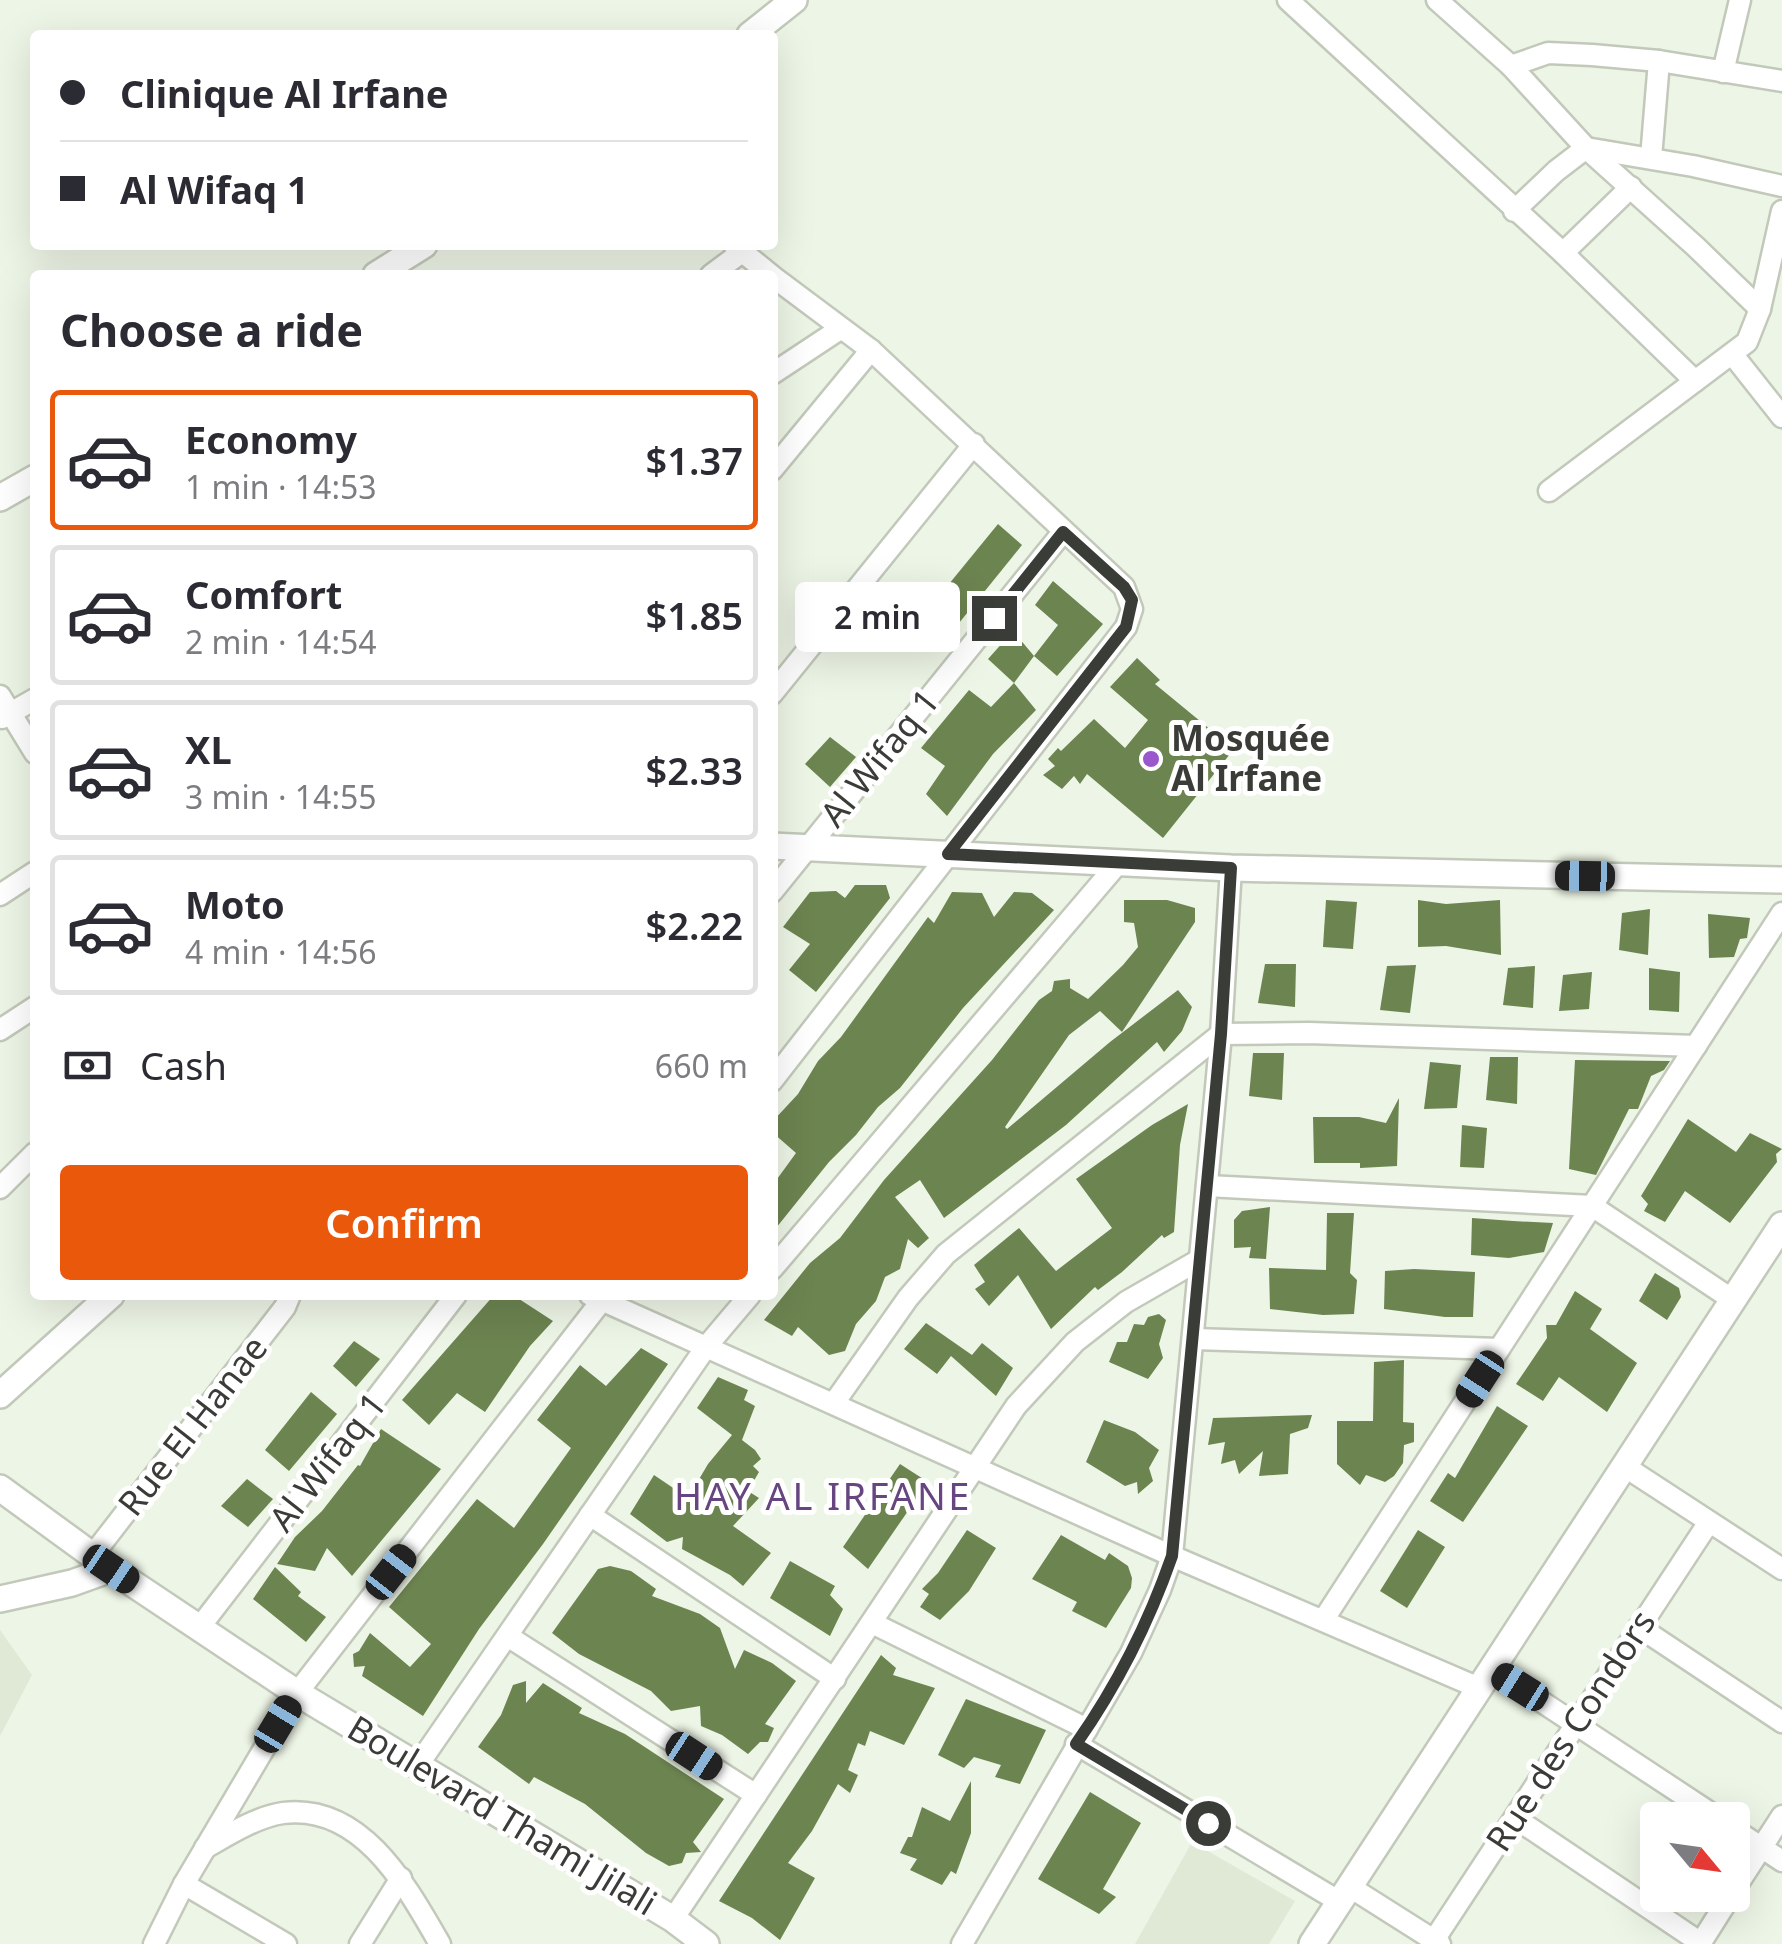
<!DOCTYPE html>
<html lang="en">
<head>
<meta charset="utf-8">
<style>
  body { margin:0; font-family:"Noto Sans",sans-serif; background:#f2f2f3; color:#2b2b33; height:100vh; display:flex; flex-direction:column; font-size:38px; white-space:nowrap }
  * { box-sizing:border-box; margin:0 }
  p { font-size:32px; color:#7c7c81 }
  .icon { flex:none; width:55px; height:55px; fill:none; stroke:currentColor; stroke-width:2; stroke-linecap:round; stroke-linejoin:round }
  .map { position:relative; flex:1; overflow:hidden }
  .sheet { position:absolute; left:30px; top:270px; width:748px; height:1030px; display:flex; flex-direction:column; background:#fff; border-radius:10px; box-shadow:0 10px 40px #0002 }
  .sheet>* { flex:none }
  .guide { position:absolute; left:30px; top:30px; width:748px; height:220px; border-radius:10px; box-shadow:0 10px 40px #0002; display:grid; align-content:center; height:220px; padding:0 30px; background:#fff }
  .needle { width:65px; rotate:119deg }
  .buttons { position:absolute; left:1640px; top:1802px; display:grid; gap:20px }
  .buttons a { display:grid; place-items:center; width:110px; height:110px; border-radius:10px; background:#fff; box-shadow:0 10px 40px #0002; font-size:50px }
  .end { position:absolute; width:45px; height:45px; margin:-22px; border:12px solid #3a3d37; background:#fff; box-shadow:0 0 0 5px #fff }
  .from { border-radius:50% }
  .bubble { position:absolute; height:70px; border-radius:10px; background:#fff; box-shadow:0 10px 40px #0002; font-size:32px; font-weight:600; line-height:70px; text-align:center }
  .car { position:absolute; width:30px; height:60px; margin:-30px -15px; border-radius:12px; box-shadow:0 0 8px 2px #0007; background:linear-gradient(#222 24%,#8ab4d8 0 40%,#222 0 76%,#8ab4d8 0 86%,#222 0) }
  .guide b { display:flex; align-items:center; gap:35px; height:95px; font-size:38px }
  .guide b+b { border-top:2px solid #e1e1e2 }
  .guide i { width:25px; height:25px; background:#2b2b33 }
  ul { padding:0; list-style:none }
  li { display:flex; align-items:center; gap:30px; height:140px; margin:0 20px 15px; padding:0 10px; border:5px solid #e1e1e2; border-radius:10px }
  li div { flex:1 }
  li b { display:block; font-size:38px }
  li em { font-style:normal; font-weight:600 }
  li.on { border-color:#ea580c }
  li>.icon { width:90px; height:90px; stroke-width:1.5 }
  h2 { padding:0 30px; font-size:45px; line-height:120px }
  .pay { display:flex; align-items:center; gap:25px; height:110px; padding:0 30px; font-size:38px }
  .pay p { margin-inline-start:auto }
  .cta { display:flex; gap:20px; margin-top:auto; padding:20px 30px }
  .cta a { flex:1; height:115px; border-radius:10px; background:#ea580c; color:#fff; font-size:40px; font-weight:600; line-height:115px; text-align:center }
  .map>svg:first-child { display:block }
  .built { fill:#e0e9d5 }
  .building { fill:#6c8450 }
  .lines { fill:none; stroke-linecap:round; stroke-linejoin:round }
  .minor-casing { stroke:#c2c9ba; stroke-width:25 }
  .tertiary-casing { stroke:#c2c9ba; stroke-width:30 }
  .minor { stroke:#fff; stroke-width:20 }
  .tertiary { stroke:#fff; stroke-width:25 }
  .route { stroke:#3a3d37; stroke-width:12 }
  .poi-dot { fill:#9b57cc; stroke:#fff; stroke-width:4 }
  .labels { text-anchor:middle; stroke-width:10; stroke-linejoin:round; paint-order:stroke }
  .poi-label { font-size:35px; font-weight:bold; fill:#3a3d37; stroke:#fff; text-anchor:start }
  .street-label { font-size:35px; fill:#3a3d37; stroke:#fff }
  .neighbourhood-label { font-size:38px; letter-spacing:2.5px; fill:#664580; stroke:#fff }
</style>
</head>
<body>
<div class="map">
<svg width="1782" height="1944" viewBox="0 0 1782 1944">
  <rect width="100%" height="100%" fill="#edf5e6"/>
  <g class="built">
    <polygon points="0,1630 32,1675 0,1736"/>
    <polygon points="1192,1842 1295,1901 1269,1944 1135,1944"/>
  </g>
  <g class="building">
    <polygon points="998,524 1022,545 955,628 931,606"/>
    <polygon points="1053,581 1103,624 1057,676 1034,656 1058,625 1035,605"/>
    <polygon points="1013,631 1034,656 1014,683 988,659"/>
    <polygon points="1137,658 1160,680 1155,684 1234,749 1163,838 1087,774 1080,784 1074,776 1062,789 1043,775 1055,766 1048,759 1058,748 1061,751 1094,719 1125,748 1148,720 1110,687"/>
    <polygon points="1014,683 1036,710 993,754 947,816 926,794 945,766 921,748 969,690 991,707"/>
    <polygon points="830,737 856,757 830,787 805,764"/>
    <polygon points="855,885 886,885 890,898 816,992 789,970 810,944 783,927 810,892 836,891 845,898"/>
    <polygon points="952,892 982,893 994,917 1014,892 1032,893 1054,910 963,1008 900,1088 878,1107 856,1135 829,1162 772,1233 772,1186 796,1153 772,1132 772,1122 798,1094 818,1061 841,1037 928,917 934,923"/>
    <polygon points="1124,900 1167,900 1195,908 1195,922 1122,1032 1100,1011 1069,1035 1005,1127 1007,1129 1110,1042 1178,990 1192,1007 1182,1031 1164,1052 1157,1042 1066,1125 944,1218 920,1180 895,1197 929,1238 918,1248 908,1239 900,1269 885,1277 876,1301 856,1324 845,1351 829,1355 798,1327 792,1336 764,1320 810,1263 840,1238 884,1180 992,1060 1039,1000 1052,991 1054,981 1070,979 1070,988 1088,999 1123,965 1138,947 1134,923 1124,922"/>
    <polygon points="1326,900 1357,902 1353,949 1323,947"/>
    <polygon points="1418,900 1446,904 1500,900 1501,955 1446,946 1418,947"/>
    <polygon points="1650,909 1648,955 1619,950 1622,913"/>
    <polygon points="1708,914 1750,918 1747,938 1740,939 1734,957 1709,958"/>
    <polygon points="1265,964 1296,964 1295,1007 1258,1003"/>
    <polygon points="1416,965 1410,1013 1380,1010 1387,966"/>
    <polygon points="1535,966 1533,1008 1503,1005 1508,968"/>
    <polygon points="1649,968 1680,972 1679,1012 1649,1010"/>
    <polygon points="1592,972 1589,1009 1559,1011 1563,975"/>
    <polygon points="1253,1053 1284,1053 1282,1100 1249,1096"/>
    <polygon points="1490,1057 1518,1057 1517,1104 1486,1100"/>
    <polygon points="1575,1060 1670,1061 1664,1070 1651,1076 1638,1109 1629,1109 1596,1175 1569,1169"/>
    <polygon points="1430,1062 1461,1065 1457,1108 1424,1109"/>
    <polygon points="1399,1098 1397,1166 1360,1168 1360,1163 1314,1163 1313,1117 1359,1117 1386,1123"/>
    <polygon points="1188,1104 1180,1145 1174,1232 1164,1238 1162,1235 1122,1272 1098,1290 1095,1287 1051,1329 1018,1275 989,1306 975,1289 985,1282 974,1265 1019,1228 1056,1271 1112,1228 1076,1179 1152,1125"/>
    <polygon points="1688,1119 1736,1152 1750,1133 1782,1149 1776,1154 1777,1162 1730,1223 1685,1191 1665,1222 1644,1211 1648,1204 1641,1196"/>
    <polygon points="1462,1125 1487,1128 1484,1168 1460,1167"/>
    <polygon points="1270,1207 1266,1259 1249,1258 1251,1247 1234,1248 1234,1220 1242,1211"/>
    <polygon points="1327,1213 1354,1213 1350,1273 1357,1280 1354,1314 1323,1315 1270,1309 1269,1268 1326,1270"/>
    <polygon points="1472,1218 1513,1221 1553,1223 1544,1252 1509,1258 1471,1255"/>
    <polygon points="1414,1269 1475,1272 1473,1317 1445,1317 1384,1309 1385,1271"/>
    <polygon points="1655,1273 1679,1288 1681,1297 1667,1320 1639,1301"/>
    <polygon points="1575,1291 1602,1309 1590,1329 1637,1363 1607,1412 1559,1377 1543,1401 1516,1384 1547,1338 1546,1325 1556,1325"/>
    <polygon points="494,1295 513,1295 553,1321 530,1346 485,1412 457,1393 429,1425 402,1400"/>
    <polygon points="1159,1314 1166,1320 1159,1344 1163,1358 1148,1379 1109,1362 1117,1342 1127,1342 1134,1324 1144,1325 1148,1317"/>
    <polygon points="926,1323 972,1355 982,1343 1013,1368 996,1396 951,1356 937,1374 904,1349"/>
    <polygon points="354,1341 380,1359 356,1387 333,1366"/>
    <polygon points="641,1348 668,1364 543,1544 479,1629 423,1716 362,1676 365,1666 354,1667 353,1654 359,1651 370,1633 410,1667 431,1644 389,1607 477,1499 514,1528 571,1448 537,1420 580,1365 606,1386"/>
    <polygon points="1404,1360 1403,1422 1414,1423 1414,1442 1404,1445 1403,1463 1394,1476 1385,1482 1366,1475 1360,1485 1337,1464 1337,1421 1373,1421 1374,1362"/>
    <polygon points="718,1377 748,1390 744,1400 755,1406 742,1440 755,1450 761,1459 753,1466 759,1472 748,1491 759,1498 733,1526 771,1553 743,1586 730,1575 682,1549 683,1537 667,1542 630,1514 654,1475 688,1498 708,1464 732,1435 697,1408"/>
    <polygon points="311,1392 337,1414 289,1471 265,1450"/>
    <polygon points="1497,1406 1528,1426 1463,1522 1430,1501 1448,1473 1455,1478"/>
    <polygon points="1312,1415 1308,1428 1290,1434 1288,1474 1259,1476 1263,1451 1239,1474 1235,1460 1221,1464 1225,1442 1208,1445 1213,1418"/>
    <polygon points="1104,1420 1135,1432 1159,1450 1149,1468 1153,1481 1138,1494 1137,1482 1125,1486 1086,1462"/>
    <polygon points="381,1429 441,1469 352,1576 327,1548 315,1571 277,1564 295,1537 322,1511 358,1465 360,1466"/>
    <polygon points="900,1464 928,1482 868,1569 843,1547"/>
    <polygon points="247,1479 273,1499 248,1527 221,1506"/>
    <polygon points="967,1530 996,1548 969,1591 940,1620 920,1607 929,1594 922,1589 938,1573"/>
    <polygon points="1418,1530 1445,1547 1407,1608 1380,1591"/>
    <polygon points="1061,1535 1105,1560 1109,1553 1128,1566 1132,1578 1131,1588 1106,1628 1072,1611 1077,1602 1032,1579"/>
    <polygon points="790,1561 835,1586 830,1595 843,1609 830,1636 770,1598"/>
    <polygon points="610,1566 631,1571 656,1589 652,1596 700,1614 720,1628 735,1669 744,1650 772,1663 796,1681 765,1724 774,1728 768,1742 760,1742 748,1754 722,1735 701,1726 700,1706 671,1711 651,1691 579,1654 552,1633 598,1569"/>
    <polygon points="275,1567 301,1592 298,1596 326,1617 306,1642 253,1599"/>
    <polygon points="881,1655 896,1668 893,1675 935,1688 904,1745 870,1731 865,1746 858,1743 848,1770 858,1775 850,1793 838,1784 812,1831 788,1863 815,1878 780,1940 752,1918 719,1901"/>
    <polygon points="526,1681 526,1703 543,1683 582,1708 579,1713 625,1734 724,1799 693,1842 701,1852 686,1853 682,1863 669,1866 646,1853 585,1804 534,1777 529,1784 478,1747 501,1715 513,1685"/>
    <polygon points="966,1699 1046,1730 1020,1784 995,1777 1001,1765 974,1757 964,1768 938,1755"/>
    <polygon points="971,1781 971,1833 956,1874 951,1871 942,1885 910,1870 917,1859 900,1853 908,1837 912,1837 922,1807 950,1821"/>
    <polygon points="1090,1792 1141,1823 1103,1889 1116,1897 1099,1914 1038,1879"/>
  </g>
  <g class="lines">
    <g class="minor-casing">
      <g id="minor">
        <polyline points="1288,0 1563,253 1695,381"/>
        <polyline points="1437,0 1511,66 1586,148 1696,247 1760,309"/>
        <polyline points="1511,66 1548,53 1592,55 1659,61 1782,81"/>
        <polyline points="1723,72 1740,0"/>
        <polyline points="1651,158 1659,61"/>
        <polyline points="1514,211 1556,171 1586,148 1693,166 1782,186"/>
        <polyline points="734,245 771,275"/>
        <polyline points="1563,253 1631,187"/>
        <polyline points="711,275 742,252"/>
        <polyline points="772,276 871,350 1124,587 1132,609 1126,627 772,1081"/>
        <polyline points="1733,355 1782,417"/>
        <polyline points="772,374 840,329"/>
        <polyline points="772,470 871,350"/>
        <polyline points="1549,491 1747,342 1760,309 1782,211"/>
        <polyline points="772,694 974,444"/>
        <polyline points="0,696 35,753"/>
        <polyline points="2,718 35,699"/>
        <polyline points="772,892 1063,532"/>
        <polyline points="0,895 35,872"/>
        <polyline points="0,1030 35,1007"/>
        <polyline points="1207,1186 1592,1206 1733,1300"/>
        <polyline points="0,1188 35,1153"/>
        <polyline points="772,1269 1120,861"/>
        <polyline points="590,1295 1172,1556 1479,1688"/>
        <polyline points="1194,1339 1499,1349"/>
        <polyline points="834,1403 908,1298 946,1254 1221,1034 1309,1033 1696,1046"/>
        <polyline points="1624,1466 1782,1569"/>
        <polyline points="590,1515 835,1679"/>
        <polyline points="92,1556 285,1307 290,1295"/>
        <polyline points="1324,1619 1782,913"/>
        <polyline points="872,1623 1087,1729"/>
        <polyline points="1639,1627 1782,1722"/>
        <polyline points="199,1628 456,1295"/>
        <polyline points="509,1637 756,1795"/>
        <polyline points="1492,1669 1721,1820"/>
        <polyline points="1076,1744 1340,1902"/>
        <polyline points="418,1765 706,1347 750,1295"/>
        <polyline points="1515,1818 1701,1943"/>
        <polyline points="1732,1828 1782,1861"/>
        <path d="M205 1848C228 1835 256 1817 283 1813 362 1803 407 1887 440 1944"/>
        <polyline points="184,1884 286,1944"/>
        <polyline points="1350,1887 1440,1944"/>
        <polyline points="1732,1893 1782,1816"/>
        <polyline points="673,1919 1016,1406 1075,1342 1126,1302 1199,1260"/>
        <polyline points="1434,1940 1709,1522"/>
        <polyline points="154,1944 184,1884 297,1693 606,1295"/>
        <polyline points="360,1944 401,1878"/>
        <polyline points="962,1944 1131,1653 1160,1590 1172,1556 1221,1034 1231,868"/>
        <polyline points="1700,1944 1731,1895"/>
      </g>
    </g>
    <g class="tertiary-casing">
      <g id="tertiary">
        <polyline points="750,35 794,0"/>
        <polyline points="376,275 424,245"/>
        <polyline points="0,498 35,478"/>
        <polyline points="772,846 1231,868 1782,880"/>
        <polyline points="0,1395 111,1295"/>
        <polyline points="0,1488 111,1569 297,1693 673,1919 706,1944"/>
        <polyline points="0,1599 72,1583 111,1569"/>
        <polyline points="1312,1944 1782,1225"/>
      </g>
    </g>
    <use href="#minor" class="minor"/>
    <use href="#tertiary" class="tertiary"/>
  </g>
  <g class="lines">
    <path class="route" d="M994 618 1063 532 1124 587 1132 600 1126 627 948 854 1231 868 1221 1034 1172 1556C1149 1622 1116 1687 1076 1744L1208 1823"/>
  </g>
  <circle class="poi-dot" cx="1151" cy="759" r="10"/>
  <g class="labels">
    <g class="poi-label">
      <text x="1171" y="751">Mosquée<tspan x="1171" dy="40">Al Irfane</tspan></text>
    </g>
    <g class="street-label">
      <text transform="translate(880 758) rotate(-51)" y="12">Al Wifaq 1</text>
      <text transform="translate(193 1426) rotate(-52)" y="12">Rue El Hanae</text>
      <text transform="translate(328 1462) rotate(-52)" y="12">Al Wifaq 1</text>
      <text transform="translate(1571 1731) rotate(-57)" y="12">Rue des Condors</text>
      <text transform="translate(502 1816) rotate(31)" y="12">Boulevard Thami Jilali</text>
    </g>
    <g class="neighbourhood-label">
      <text x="823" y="1510">HAY AL IRFANE</text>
    </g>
  </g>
</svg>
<div class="buttons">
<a><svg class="needle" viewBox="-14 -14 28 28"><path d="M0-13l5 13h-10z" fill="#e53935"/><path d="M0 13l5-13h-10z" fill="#7c7c81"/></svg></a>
</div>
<i class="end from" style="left:1208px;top:1823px"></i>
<i class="end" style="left:994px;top:618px"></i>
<div class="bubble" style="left:795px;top:582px;width:165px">2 min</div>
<i class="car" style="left:1585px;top:876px;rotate:271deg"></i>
<i class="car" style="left:1480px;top:1379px;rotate:213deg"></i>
<i class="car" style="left:111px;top:1569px;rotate:124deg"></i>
<i class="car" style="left:391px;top:1572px;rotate:38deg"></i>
<i class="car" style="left:1520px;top:1687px;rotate:302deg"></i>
<i class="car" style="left:278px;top:1724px;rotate:31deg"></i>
<i class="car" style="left:694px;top:1756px;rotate:123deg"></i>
<div class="guide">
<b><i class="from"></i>Clinique Al Irfane</b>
<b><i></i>Al Wifaq 1</b>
</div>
<section class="sheet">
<h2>Choose a ride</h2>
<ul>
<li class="on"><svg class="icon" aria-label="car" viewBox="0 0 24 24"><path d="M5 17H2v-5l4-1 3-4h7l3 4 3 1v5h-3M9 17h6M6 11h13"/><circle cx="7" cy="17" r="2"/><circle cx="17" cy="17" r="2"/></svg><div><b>Economy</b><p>1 min · 14:53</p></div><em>$1.37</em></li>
<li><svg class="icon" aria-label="car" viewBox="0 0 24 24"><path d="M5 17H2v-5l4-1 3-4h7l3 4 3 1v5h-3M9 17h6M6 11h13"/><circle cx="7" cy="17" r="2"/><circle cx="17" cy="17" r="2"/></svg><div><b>Comfort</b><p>2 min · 14:54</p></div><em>$1.85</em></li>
<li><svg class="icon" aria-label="car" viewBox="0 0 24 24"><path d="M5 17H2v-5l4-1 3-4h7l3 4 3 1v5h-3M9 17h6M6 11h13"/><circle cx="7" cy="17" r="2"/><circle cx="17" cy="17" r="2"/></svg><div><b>XL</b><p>3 min · 14:55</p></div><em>$2.33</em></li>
<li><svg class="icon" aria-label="car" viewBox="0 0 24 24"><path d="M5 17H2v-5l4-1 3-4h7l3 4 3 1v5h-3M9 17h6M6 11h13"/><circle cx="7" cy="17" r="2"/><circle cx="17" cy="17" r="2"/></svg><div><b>Moto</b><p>4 min · 14:56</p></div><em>$2.22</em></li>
</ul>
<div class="pay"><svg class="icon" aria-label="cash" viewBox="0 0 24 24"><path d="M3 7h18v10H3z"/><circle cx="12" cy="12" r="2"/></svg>Cash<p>660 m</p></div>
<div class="cta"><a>Confirm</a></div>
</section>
</div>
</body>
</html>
